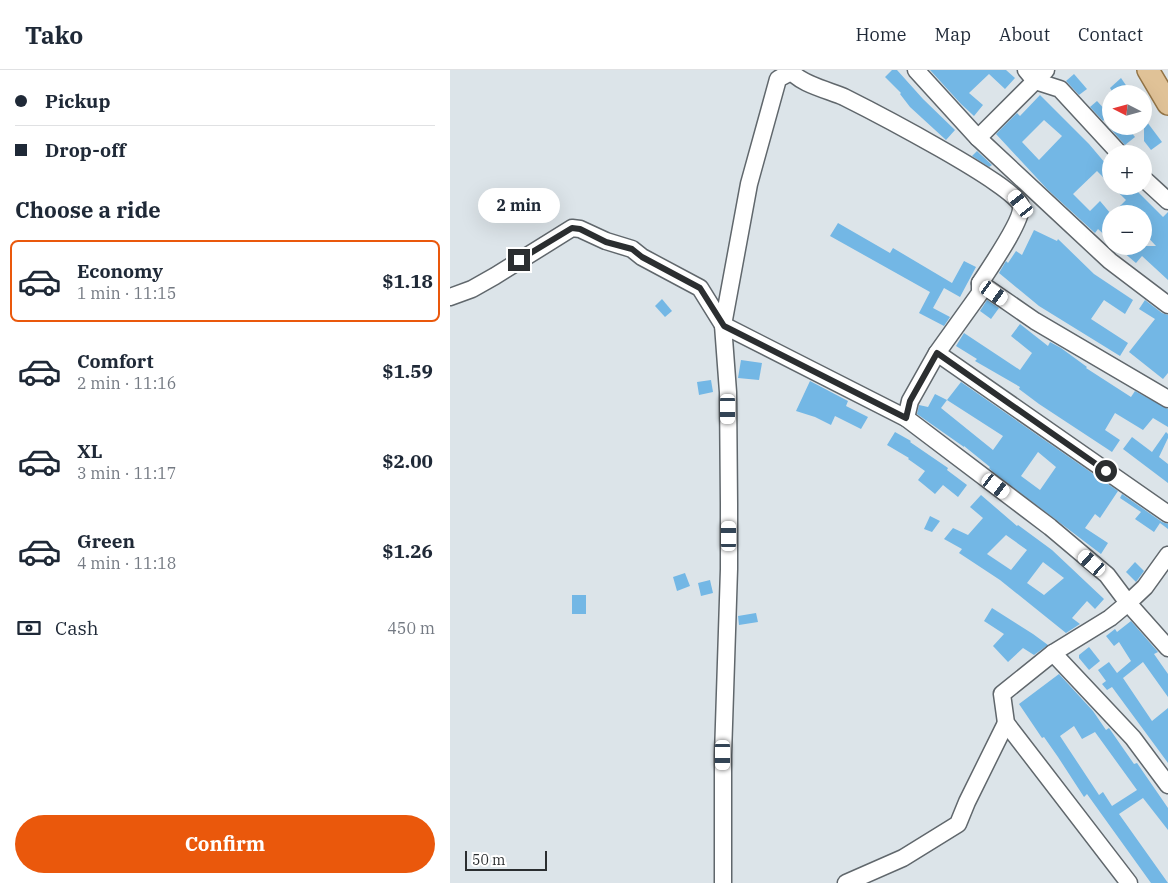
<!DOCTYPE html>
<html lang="en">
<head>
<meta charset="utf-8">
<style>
  body { margin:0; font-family:"IBM Plex Serif",serif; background:#f6f6f7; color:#1f2937; height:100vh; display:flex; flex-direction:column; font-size:19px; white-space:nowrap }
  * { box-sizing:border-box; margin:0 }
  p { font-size:16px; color:#747a83 }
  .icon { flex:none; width:28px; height:28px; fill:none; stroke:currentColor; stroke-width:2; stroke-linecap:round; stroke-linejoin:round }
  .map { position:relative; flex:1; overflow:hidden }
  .sheet { display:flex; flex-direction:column; background:#fff; width:450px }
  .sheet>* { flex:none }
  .banner { display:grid; align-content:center; height:110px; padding:0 15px; background:#fff }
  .needle { width:32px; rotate:276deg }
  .buttons { position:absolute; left:652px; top:15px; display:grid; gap:10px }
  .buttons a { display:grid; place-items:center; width:50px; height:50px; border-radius:50%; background:#fff; box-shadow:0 5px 20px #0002; font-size:25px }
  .scale { position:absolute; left:15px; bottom:12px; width:82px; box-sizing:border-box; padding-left:5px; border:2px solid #2b2e30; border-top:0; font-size:14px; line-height:18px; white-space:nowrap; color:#2b2e30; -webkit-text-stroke:4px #fff; paint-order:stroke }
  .end { position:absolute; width:22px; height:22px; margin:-11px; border:6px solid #2b2e30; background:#fff; box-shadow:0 0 0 2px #fff }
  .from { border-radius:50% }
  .bubble { position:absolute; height:35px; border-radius:18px; background:#fff; box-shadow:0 5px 20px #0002; font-size:16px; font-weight:800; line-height:35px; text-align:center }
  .car { position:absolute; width:15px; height:30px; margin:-15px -8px; border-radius:6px; box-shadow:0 0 4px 1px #0007; background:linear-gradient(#fff 24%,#345 0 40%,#fff 0 76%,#345 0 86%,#fff 0) }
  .banner b { display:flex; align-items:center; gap:18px; height:48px; font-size:19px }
  .banner b+b { border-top:1px solid #e0e1e3 }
  .banner i { width:12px; height:12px; background:#1f2937 }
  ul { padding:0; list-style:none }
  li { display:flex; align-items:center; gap:15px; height:82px; margin:0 10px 8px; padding:0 5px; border:2px solid transparent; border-radius:8px }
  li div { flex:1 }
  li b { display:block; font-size:19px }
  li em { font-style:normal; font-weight:800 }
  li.current { border-color:#ea580c }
  li>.icon { width:45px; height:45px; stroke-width:1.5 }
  h2 { padding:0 15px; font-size:22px; line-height:60px }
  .pay { display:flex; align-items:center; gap:12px; height:55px; padding:0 15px; font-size:19px }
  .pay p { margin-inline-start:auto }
  .action { display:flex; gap:10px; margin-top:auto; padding:10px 15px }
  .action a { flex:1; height:58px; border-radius:30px; background:#ea580c; color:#fff; font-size:20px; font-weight:800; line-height:58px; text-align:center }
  header { display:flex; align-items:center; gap:30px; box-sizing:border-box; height:70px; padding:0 25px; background:#fff; border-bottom:1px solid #e0e1e3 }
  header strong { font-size:24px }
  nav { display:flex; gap:28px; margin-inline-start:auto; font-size:18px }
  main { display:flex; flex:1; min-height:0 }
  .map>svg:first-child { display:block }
  .building { fill:#73b7e5; fill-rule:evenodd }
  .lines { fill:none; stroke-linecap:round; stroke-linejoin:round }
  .minor-casing { stroke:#60676c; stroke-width:19 }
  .major-casing { stroke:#937446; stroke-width:24 }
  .minor { stroke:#fff; stroke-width:16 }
  .major { stroke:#e0c297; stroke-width:21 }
  .route { stroke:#2b2e30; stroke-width:6 }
</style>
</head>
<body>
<header>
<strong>Tako</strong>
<nav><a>Home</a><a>Map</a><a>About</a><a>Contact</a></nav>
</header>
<main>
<section class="sheet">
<div class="banner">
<b><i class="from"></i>Pickup</b>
<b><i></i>Drop-off</b>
</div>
<h2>Choose a ride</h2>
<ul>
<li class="current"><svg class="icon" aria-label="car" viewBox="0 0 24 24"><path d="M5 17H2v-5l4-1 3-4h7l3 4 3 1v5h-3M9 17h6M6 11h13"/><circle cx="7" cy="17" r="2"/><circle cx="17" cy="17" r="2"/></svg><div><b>Economy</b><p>1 min · 11:15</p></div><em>$1.18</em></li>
<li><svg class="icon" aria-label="car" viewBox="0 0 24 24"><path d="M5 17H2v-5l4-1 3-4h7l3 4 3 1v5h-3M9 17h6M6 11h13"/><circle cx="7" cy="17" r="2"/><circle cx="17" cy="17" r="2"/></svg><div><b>Comfort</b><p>2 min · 11:16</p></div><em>$1.59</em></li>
<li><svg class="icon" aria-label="car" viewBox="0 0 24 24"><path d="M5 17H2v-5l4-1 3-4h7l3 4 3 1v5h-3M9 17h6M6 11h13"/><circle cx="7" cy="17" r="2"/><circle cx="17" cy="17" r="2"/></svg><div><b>XL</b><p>3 min · 11:17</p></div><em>$2.00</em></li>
<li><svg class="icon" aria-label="car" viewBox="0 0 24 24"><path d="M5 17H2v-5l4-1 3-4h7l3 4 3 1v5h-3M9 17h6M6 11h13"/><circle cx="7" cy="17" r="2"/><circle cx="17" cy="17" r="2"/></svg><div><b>Green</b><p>4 min · 11:18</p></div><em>$1.26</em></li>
</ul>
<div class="pay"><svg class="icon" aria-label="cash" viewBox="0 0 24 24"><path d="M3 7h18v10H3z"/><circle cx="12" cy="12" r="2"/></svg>Cash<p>450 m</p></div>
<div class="action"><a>Confirm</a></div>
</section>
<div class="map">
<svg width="718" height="813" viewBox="0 0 718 813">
  <rect width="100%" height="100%" fill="#dce4e9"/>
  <g class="building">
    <polygon points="442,0 447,0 473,29 505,60 496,70 460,37 450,24 451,23 435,7"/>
    <polygon points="480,0 556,0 565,8 555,19 539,4 519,23 533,35 524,46 511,34"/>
    <polygon points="624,4 637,19 629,25 616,11"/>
    <polygon points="671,8 682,24 664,24 660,18"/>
    <path d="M590 25 639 74 661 100V115L647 101 623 124 640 141 650 131 661 144V171L648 159 645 163 598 120 546 64 567 43 570 46ZM594 50 612 66 589 90 572 72Z"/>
    <polygon points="647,31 659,44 653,51 640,37"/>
    <polygon points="694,48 712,72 701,80 694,71"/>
    <polygon points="658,56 676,56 685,67 675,75"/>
    <polygon points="527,81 542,95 539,97 522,86"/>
    <polygon points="662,116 682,116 713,147 718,142 718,210 692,186 686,193 666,176 706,176 694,163 694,144 662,144 676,130"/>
    <polygon points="388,153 440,183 443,178 502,213 514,191 526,197 510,227 494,218 483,238 500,247 494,256 469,243 480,222 380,166"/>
    <polygon points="584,160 607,171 608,169 644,204 683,230 675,244 654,230 641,249 678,273 670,286 589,236 549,203 556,191 558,193 566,181 572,185"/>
    <polygon points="212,229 222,241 215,247 205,236"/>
    <polygon points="537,230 549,238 541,249 530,241"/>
    <polygon points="695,230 712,243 718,245 718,303 713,309 679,282 705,249 689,239"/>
    <polygon points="570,254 598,276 600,272 611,278 637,297 636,298 681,327 685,321 718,339 718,357 703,348 693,360 665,343 655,360 670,370 662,382 589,334 569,319 570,317 525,291 527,289 506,276 514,263 570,300 582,283 561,266"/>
    <polygon points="291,290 312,293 309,310 288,308"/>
    <polygon points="261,310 263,322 249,325 247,312"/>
    <polygon points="360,311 398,331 396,336 418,347 411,359 385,346 381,355 365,347 346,341"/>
    <path d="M511 312 668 421 650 448 645 444 635 458 658 473 651 484 543 402 539 398 540 397 514 376V377L467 344 469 335 478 337 485 324 497 330ZM497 330 553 366 543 380 491 338ZM588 382 606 397 590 420 571 406Z"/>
    <polygon points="445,362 461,371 460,372 498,398 497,400 517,415 508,427 493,415 485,424 468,410 475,401 458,389 459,388 437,375"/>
    <polygon points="716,362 718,364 718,368 709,387 718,394 718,413 673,379 682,367 702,382"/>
    <polygon points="672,424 712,452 718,454 718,459 710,453 704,462 685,449 691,442 670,428"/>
    <path d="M531 425 567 456 568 455 602 480 654 529 645 539 637 531 622 548 630 554 616 563 550 510 509 483 512 479 494 469 503 458 518 465 533 448 520 437ZM556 465 577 480 561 500 537 484ZM593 492 614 508 594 525 577 513Z"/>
    <polygon points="480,446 490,451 482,462 474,459"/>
    <polygon points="685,492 694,501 686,512 676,502"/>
    <polygon points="235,503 240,516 227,521 223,507"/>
    <polygon points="260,510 263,523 251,526 248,513"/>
    <rect x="122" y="525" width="14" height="19"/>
    <polygon points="542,538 583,564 598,575 584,585 573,578 558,592 543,576 554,564 534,551"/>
    <polygon points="306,543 308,552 289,555 288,546"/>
    <polygon points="681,551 708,582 704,584 718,604 718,627 693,592 673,608 702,651 718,638 718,693 662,617 657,620 652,614 656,611 648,600 659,592 667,603 681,591 669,572 664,576 656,566 665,559 667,562"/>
    <polygon points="639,577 650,591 639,600 629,588 629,585"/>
    <path d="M609 604 643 641 656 660 659 658 684 694 687 693 718 738V760L693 728 669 744 718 813H701L637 724 634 727 608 687 594 667 592 668 569 634ZM624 656 632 669 645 662 687 720 662 736 653 722 649 725 610 666Z"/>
  </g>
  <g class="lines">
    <g class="minor-casing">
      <g id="minor">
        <path d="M341 0C347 13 381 21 394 27 420 40 567 116 571 136 573 150 539 199 530 213V223L487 283 460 331 456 348 600 457 657 505 678 533 718 578"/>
        <polyline points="466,0 528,68 660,191 718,235"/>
        <polyline points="576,0 585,11 610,19 670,84"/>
        <polyline points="341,2 328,9 299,114 273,255 456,348"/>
        <polyline points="528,68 596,0"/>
        <polyline points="694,109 718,131"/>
        <polyline points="530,213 585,251 718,329"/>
        <polyline points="0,227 22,219 45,206 122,158 130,159 156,171 182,179 192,187 250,218 273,255 278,322 279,434 279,499 273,685 273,813"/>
        <polyline points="487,283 718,444"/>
        <polyline points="603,583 683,668 718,715"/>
        <polyline points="396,813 453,788 508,754 517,732 556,653"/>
        <polyline points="679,813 556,653 552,624 603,583 660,548 678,533 695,517 718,485"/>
      </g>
    </g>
    <g class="major-casing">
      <polyline id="major" points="698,0 718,34"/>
    </g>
    <use href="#minor" class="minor"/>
    <use href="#major" class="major"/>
  </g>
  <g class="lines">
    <polyline class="route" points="69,190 122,158 130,159 156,172 182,179 192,187 250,218 274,256 456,348 460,331 487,283 656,401"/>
  </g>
</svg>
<div class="buttons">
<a><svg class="needle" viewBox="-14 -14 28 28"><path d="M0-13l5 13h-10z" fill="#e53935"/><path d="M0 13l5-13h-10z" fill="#747a83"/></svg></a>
<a>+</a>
<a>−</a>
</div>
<div class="scale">50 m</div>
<i class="end from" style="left:656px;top:401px"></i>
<i class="end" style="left:69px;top:190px"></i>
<div class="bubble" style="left:28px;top:118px;width:82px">2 min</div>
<i class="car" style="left:571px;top:134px;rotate:322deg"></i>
<i class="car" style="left:544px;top:223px;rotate:125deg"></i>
<i class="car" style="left:278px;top:339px;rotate:180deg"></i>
<i class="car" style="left:546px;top:416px;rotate:127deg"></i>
<i class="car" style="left:279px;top:466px;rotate:0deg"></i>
<i class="car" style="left:642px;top:493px;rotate:311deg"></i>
<i class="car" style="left:273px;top:685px;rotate:180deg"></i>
</div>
</main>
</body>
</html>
